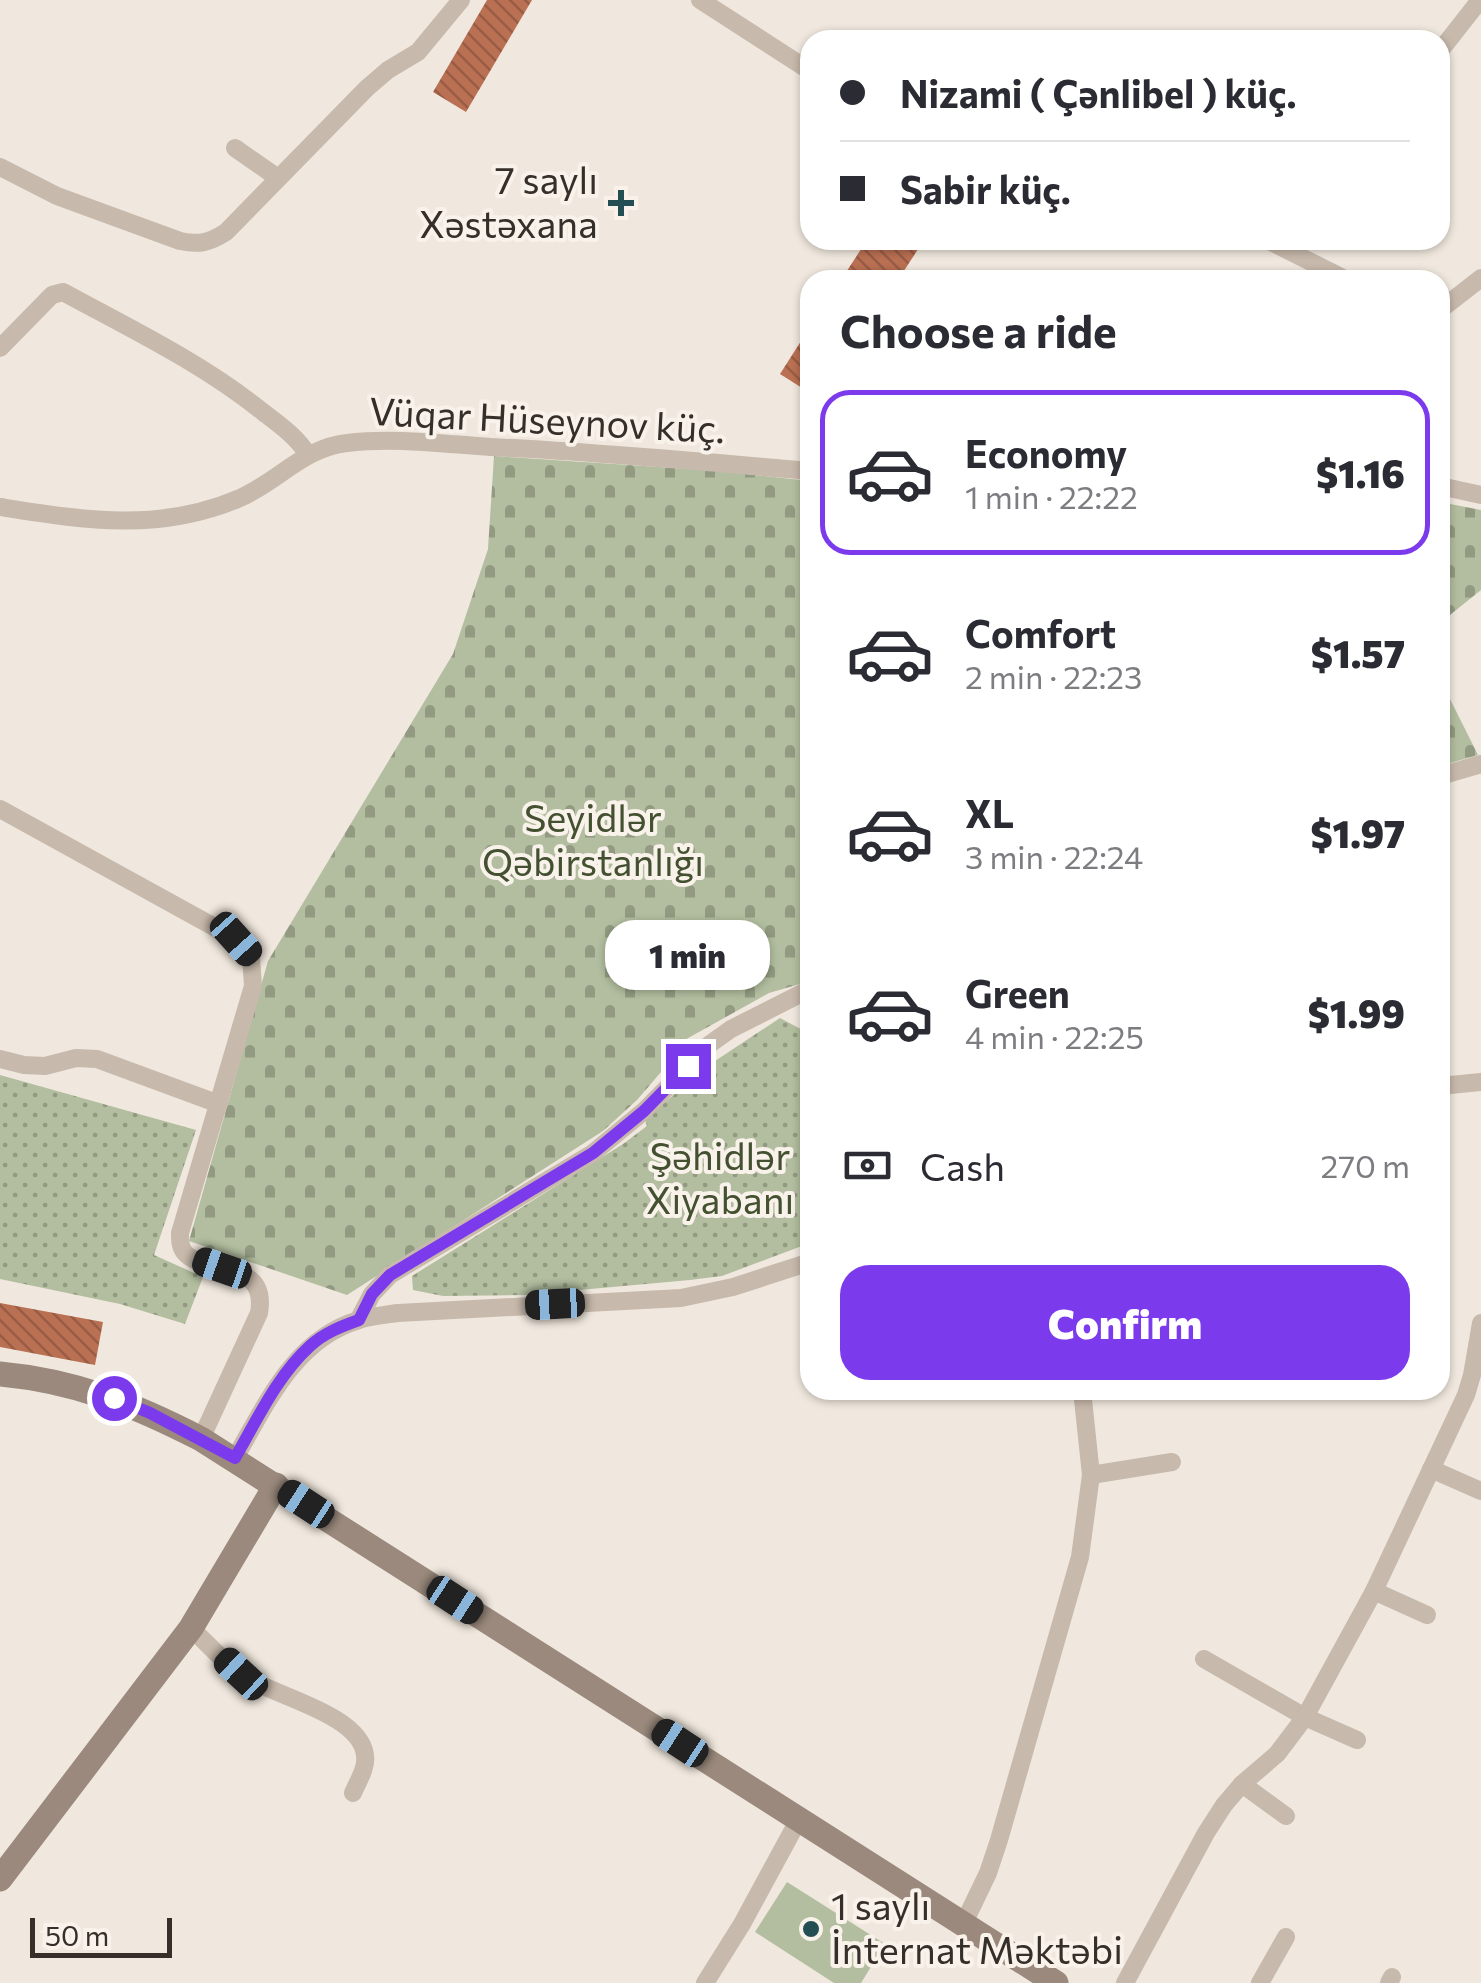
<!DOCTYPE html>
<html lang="en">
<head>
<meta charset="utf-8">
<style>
  body { margin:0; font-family:Commissioner,sans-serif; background:#f2f2f3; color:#2b2b33; height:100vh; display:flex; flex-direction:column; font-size:38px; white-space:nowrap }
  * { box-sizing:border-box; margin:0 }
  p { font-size:32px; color:#7c7c81 }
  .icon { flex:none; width:55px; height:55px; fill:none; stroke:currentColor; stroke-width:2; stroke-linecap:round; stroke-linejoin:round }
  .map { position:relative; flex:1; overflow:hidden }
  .drawer { position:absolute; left:800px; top:270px; width:650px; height:1130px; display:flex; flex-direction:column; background:#fff; border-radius:30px; box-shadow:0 2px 8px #0004 }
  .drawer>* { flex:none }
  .banner { position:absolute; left:800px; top:30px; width:650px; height:220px; border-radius:30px; box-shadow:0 2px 8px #0004; display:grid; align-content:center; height:220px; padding:0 40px; background:#fff }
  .scale { position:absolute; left:30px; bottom:25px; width:142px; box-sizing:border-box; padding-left:10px; border:5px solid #352e29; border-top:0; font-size:28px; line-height:35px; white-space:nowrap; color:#352e29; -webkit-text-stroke:8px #f8f2ea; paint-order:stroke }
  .end { position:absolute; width:45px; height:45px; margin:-22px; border:12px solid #7c3aed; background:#fff; box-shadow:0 0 0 5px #fff }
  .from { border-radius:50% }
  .bubble { position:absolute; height:70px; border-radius:30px; background:#fff; box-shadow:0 2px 8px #0004; font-size:32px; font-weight:800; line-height:70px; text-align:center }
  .car { position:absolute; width:30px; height:60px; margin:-30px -15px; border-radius:12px; box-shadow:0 0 8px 2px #0007; background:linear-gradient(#222 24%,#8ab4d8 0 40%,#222 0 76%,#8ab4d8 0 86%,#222 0) }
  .banner b { display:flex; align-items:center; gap:35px; height:95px; font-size:38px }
  .banner b+b { border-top:2px solid #e1e1e2 }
  .banner i { width:25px; height:25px; background:#2b2b33 }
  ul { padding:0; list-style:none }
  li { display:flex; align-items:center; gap:30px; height:165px; margin:0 20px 15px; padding:0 20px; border:5px solid transparent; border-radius:30px }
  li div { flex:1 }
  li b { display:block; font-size:38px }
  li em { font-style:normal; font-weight:800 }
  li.on { border-color:#7c3aed }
  li>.icon { width:90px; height:90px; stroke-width:1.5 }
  h2 { padding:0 40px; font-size:45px; line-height:120px }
  .pay { display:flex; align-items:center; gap:25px; height:110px; padding:0 40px; font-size:38px }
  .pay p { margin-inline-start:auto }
  .cta { display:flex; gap:20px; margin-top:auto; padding:20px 40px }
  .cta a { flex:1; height:115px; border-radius:30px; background:#7c3aed; color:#fff; font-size:40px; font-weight:800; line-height:115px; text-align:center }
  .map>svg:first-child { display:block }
  .cemetery { fill:url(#cemetery-stones) }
  .park { fill:url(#park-dots) }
  .pitch { fill:#b2be9f }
  .building { fill:url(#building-back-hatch) }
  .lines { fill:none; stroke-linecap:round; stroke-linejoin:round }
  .street { stroke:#c7b9ab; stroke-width:18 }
  .secondary { stroke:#9a897c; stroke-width:25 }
  .route { stroke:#7c3aed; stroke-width:12 }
  .poi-dot { fill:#234e53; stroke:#f8f2ea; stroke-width:4 }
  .labels { text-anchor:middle; stroke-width:8; stroke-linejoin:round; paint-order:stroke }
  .poi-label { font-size:38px; fill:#352e29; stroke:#f8f2ea; text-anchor:end }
  .street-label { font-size:38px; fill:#352e29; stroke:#f8f2ea }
  .park-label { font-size:38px; fill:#435130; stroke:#f8f2ea }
</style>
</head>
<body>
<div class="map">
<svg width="1481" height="1983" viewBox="0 0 1481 1983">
  <defs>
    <pattern id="cemetery-stones" width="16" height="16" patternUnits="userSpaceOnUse" patternTransform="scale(2.5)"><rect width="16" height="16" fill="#b2be9f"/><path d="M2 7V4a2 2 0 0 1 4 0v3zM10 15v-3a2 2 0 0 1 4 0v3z" fill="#929b82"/></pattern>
    <pattern id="park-dots" width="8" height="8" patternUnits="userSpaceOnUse" patternTransform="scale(2.5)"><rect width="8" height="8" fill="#b2be9f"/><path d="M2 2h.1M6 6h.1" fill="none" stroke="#929b82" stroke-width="1.8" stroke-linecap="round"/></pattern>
    <pattern id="building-back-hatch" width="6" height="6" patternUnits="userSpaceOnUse" patternTransform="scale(2.5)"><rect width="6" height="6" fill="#ba7052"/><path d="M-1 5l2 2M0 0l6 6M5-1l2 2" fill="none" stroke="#985c44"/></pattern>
  </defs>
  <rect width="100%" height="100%" fill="#f0e8de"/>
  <g class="cemetery">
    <polygon points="494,456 719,471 810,481 810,981 769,993 672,1047 661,1072 637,1100 603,1131 347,1295 189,1241 268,961 453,654 488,549"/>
    <polygon points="1440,502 1481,510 1481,590 1440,623"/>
    <polygon points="1440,679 1478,755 1440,766"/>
  </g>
  <g class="park">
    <polygon points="780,1018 810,1034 810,1243 722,1276 690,1280 524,1295 443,1296 413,1290 412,1276 623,1144 647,1126 645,1120 703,1069"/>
    <polygon points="0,1075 196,1130 154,1255 203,1277 185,1324 120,1304 0,1279"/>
  </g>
  <polygon class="pitch" points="787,1882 885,1944 861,1983 834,1983 755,1932"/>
  <g class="building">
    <polygon points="487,0 532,0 466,112 433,92"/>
    <polygon points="867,240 924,240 898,280 841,280"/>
    <polygon points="810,327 810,393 780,374"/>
    <polygon points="0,1303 103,1322 95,1365 0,1347"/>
  </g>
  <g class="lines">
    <g class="street">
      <polyline points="700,0 810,71"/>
      <polyline points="1440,51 1480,0"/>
      <polyline points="235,148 278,178"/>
      <path d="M0 167 57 196 180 241C199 245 209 243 226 232L367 88 388 70 418 52 461 0"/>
      <polyline points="1267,240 1347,280"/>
      <polyline points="1440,310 1481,278"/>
      <path d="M0 348 52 295 63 292C131 329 202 363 263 412 280 425 297 437 308 455"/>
      <polyline points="1440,486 1481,495"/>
      <path d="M0 507C83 520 159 533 240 498 277 482 305 447 347 443 394 437 444 444 491 447 598 452 704 462 810 471"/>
      <polyline points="1440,776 1481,764"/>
      <path d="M0 809 236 939 251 957 253 986 180 1233C180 1241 180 1249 187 1255 213 1276 268 1261 259 1313L201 1439"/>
      <polyline points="0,1059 24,1065 45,1066 76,1058 97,1059 219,1104"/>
      <polyline points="1440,1086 1481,1082"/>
      <polyline points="359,1319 372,1294 390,1275 593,1153 644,1111 710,1044 731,1029 810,989"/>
      <path d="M235 1458C266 1405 294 1339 359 1320 371 1316 385 1315 398 1313L681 1298 733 1287 810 1262"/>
      <polyline points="1431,1469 1481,1491"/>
      <polyline points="1091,1475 1172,1462"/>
      <polyline points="1374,1591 1427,1615"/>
      <path d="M191 1628C208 1644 225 1664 244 1676 276 1697 360 1714 365 1755 367 1768 358 1781 353 1793"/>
      <polyline points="1204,1659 1305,1717 1357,1740"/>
      <polyline points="1242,1784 1286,1816"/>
      <polyline points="963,1925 988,1873 999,1840 1080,1557 1091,1475 1082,1390"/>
      <polyline points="705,1983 742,1924 799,1819"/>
      <polyline points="1125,1983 1206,1833 1224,1805 1242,1784 1277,1754 1305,1717 1374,1591 1466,1395 1472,1375 1481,1323"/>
      <polyline points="1260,1983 1286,1937"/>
      <polyline points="1389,1983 1392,1977"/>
    </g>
    <g class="secondary">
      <path d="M0 1374C76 1381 135 1405 201 1439L1056 1983"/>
      <polyline points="0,1879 191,1628 276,1485"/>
    </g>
  </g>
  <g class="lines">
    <path class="route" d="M114 1398 150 1413 235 1458C257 1420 277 1376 310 1346 324 1333 342 1326 359 1320L372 1294 390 1275 593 1153 644 1111 688 1066"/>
  </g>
  <g class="poi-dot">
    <path d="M616 188h10v10h10v10h-10v10h-10v-10h-10v-10h10z"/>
    <circle cx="811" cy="1929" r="10"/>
  </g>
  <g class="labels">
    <g class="poi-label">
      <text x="598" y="194">7 saylı<tspan x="598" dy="44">Xəstəxana</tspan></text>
      <text x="831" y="1920" text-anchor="start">1 saylı<tspan x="831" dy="44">İnternat Məktəbi</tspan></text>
    </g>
    <g class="street-label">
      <text transform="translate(547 421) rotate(3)" y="13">Vüqar Hüseynov küç.</text>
    </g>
    <g class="park-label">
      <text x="593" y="832">Seyidlər<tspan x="593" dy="44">Qəbirstanlığı</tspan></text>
      <text x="720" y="1170">Şəhidlər<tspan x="720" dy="44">Xiyabanı</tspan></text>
    </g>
  </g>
</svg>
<div class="scale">50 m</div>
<i class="end from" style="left:114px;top:1398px"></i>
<i class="end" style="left:688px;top:1066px"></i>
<div class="bubble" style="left:605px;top:920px;width:165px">1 min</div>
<i class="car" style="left:236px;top:939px;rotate:138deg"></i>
<i class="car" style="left:222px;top:1268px;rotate:289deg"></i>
<i class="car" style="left:555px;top:1304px;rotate:267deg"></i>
<i class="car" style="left:306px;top:1504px;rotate:303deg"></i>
<i class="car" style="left:455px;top:1600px;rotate:123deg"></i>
<i class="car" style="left:241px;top:1674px;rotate:313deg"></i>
<i class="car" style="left:680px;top:1743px;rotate:303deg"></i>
<div class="banner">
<b><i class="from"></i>Nizami ( Çənlibel ) küç.</b>
<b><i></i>Sabir küç.</b>
</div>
<section class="drawer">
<h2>Choose a ride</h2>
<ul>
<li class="on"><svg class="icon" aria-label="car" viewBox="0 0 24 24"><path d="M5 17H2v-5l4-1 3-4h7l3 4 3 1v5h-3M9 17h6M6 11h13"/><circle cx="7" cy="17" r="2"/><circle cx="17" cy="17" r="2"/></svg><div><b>Economy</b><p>1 min · 22:22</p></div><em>$1.16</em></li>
<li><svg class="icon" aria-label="car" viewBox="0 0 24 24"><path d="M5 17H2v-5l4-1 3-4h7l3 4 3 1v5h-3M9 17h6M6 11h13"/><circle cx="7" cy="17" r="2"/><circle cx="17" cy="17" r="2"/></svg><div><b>Comfort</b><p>2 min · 22:23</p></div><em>$1.57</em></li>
<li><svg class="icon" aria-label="car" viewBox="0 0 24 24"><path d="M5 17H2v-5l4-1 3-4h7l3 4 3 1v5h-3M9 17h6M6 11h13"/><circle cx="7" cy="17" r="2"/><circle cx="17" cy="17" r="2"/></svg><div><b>XL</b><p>3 min · 22:24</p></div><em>$1.97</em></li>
<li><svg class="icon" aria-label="car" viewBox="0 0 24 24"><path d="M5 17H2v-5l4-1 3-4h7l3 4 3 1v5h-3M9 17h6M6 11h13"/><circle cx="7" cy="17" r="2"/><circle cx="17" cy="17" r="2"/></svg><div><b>Green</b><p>4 min · 22:25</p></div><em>$1.99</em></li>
</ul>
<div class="pay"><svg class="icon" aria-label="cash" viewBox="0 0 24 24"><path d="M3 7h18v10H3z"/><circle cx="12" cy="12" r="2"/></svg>Cash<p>270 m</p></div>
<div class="cta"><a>Confirm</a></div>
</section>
</div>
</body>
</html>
